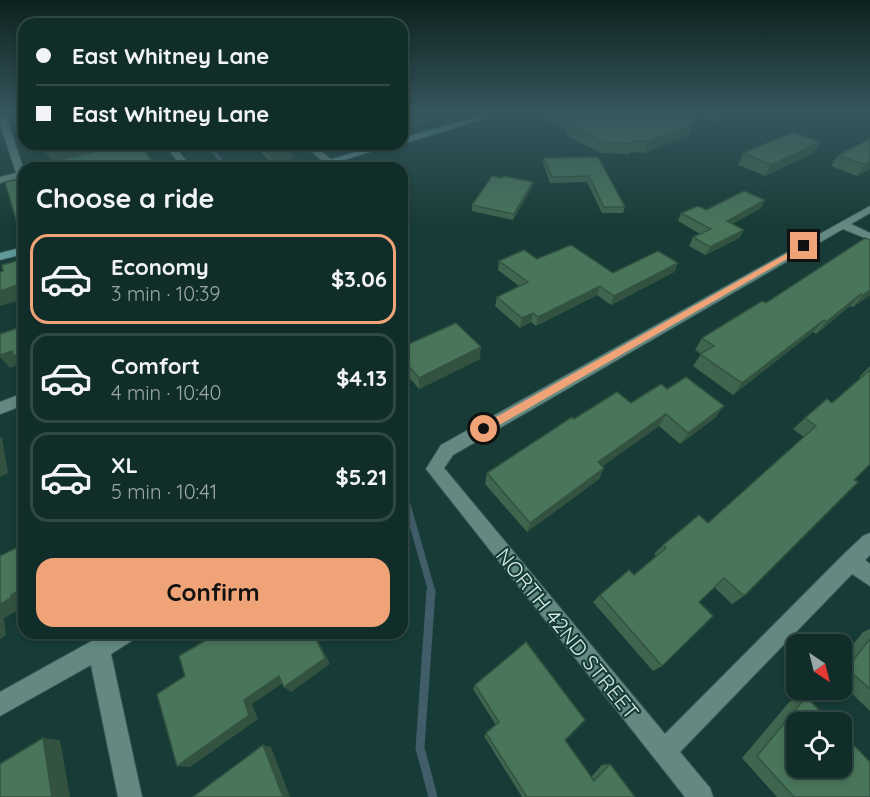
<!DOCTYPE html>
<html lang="en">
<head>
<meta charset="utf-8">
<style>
  body { margin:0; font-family:Quicksand,sans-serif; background:#1e3935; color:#f1f3f6; height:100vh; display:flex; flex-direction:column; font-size:22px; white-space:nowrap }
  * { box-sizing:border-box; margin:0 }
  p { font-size:20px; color:#9ca8a8 }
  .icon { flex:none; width:33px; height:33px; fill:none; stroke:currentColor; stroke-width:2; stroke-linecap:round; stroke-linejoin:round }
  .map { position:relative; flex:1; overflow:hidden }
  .details { position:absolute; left:18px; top:162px; width:390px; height:477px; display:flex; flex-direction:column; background:#112d29; border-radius:18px; box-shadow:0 3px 9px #0003,0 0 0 2px #304946 }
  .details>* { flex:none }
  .guide { position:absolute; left:18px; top:18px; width:390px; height:132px; border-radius:18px; box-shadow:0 3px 9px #0003,0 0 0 2px #304946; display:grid; align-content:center; height:132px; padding:0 18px; background:#112d29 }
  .needle { width:39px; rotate:145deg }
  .buttons { position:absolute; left:786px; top:634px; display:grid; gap:12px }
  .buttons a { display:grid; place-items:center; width:66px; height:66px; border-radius:12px; background:#112d29; box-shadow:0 3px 9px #0003,0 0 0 2px #304946; font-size:30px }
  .end { position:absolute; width:27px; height:27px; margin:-14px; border:8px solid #efa377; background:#111; box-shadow:0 0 0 3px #111 }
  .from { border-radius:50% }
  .guide b { display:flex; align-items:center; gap:21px; height:57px; font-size:22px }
  .guide b+b { border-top:2px solid #304946 }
  .guide i { width:15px; height:15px; background:#f1f3f6 }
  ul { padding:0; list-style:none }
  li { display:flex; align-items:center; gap:18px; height:90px; margin:0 12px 9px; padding:0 6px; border:3px solid #304946; border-radius:18px }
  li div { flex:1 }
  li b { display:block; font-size:22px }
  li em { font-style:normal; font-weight:700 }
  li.active { border-color:#efa377 }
  li>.icon { width:54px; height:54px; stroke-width:1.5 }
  h2 { padding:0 18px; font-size:27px; line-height:72px }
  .button { display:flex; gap:12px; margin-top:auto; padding:12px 18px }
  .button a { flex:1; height:69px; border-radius:18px; background:#efa377; color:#111; font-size:24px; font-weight:700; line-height:69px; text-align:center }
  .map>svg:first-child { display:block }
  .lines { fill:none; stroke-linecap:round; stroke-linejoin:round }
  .stream-far2 { stroke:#415d69; stroke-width:4 }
  .stream-far1 { stroke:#415d69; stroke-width:7 }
  .stream { stroke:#415d69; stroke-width:9 }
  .street-casing { stroke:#385753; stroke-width:2 }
  .secondary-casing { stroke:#385753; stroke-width:2 }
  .street { fill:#648983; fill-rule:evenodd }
  .secondary { fill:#5f999a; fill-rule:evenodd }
  .wall { fill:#3f654e }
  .shaded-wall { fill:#335340 }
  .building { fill:#49765b; stroke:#335340; stroke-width:1.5 }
  .route { fill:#efa377 }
  .labels { text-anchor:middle; stroke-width:4.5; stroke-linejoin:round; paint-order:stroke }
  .near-street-label { font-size:21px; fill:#d9ede9; stroke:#173c37 }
</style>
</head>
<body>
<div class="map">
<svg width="870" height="797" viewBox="0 0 870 797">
  <rect width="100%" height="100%" fill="#173c37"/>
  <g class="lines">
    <polyline class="stream-far2" points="207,144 227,168"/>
    <polyline class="stream-far1" points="402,487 432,592"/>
    <polyline class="stream" points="431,591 420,748 433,797"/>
    <g class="street-casing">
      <g id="street">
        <polygon points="0,114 5,114 24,170 24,177 0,183 0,177 16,173 0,123"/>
        <polygon points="140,144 155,144 113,156 109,153"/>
        <polygon points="165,144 173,144 192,168 182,168"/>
        <polygon points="303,144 312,144 334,162 326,164"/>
        <polygon points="870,206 870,213 851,224 870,233 870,240 843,229 453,455 444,468 665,734 844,554 863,536 870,533 870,555 865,560 870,564 870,586 852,574 680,752 710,788 713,797 685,797 426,469 441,445"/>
        <polygon points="24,393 24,405 0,414 0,402"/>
        <polygon points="106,633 136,633 133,640 111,654 142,797 118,797 91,665 0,716 0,692"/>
      </g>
    </g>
    <g class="secondary-casing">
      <g id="secondary">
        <polygon points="487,114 500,114 402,144 402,138"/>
        <polygon points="382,144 396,144 318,168 303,168"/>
        <polygon points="24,247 24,254 0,260 0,253"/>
      </g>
    </g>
    <use href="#street" class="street"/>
    <use href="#secondary" class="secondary"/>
  </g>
  <g class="wall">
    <polygon points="535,114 692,114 689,135 644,153 631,152 630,154 601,153 567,136 567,131"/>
    <polygon points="696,114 735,114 715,122"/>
    <polygon points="870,139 870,169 857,176 831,166 838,155"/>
    <polygon points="820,142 813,153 765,176 738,165 743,153"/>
    <polygon points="252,144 286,144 293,158 273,164"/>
    <polygon points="598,157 625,207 623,213 602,213 587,182 550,183 543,163 544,158"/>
    <polygon points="532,187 513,220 472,211 472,205"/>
    <polygon points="765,200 761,208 732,224 744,230 739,238 705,255 689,246 693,237 700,234 678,221 681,213"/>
    <polygon points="870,240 870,295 853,307 850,306 816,334 813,332 733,395 693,366 701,354 695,350 702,338 766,303"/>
    <polygon points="537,259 613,273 678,263 674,272 611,305 597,295 536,326 531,322 520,328 495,306 497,297 519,286 498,270 499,261"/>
    <polygon points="402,347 480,359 419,389 402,369"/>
    <polygon points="870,366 870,464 854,480 744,596 732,604 714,587 699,602 662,666 653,671 593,602 600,595 634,575 656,556 654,554 663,545 708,523 804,437 793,429 805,418 832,403 861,378 859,377"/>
    <polygon points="667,389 716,417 680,444 659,426 602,466 604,468 599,479 527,532 485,484 487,473 574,419 631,403"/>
    <polygon points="870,629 870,711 842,684 842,658 863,632"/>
    <polygon points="475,685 565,740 591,777 602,765 610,764 635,797 522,797 484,736 496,725 473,689"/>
    <polygon points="806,697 870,797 777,797 742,758 790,701"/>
  </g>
  <g class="shaded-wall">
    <polygon points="418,114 456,114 402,129 402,118"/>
    <polygon points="718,114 735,114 715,122"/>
    <polygon points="693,124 689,135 644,153 647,142"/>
    <polygon points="820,142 813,153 765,176 771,165"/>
    <polygon points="81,144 126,144 126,145 53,164 46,153"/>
    <polygon points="290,148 293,158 273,164 270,154"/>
    <polygon points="870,162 870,169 857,176 865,165"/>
    <polygon points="533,182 532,187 513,220 514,214"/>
    <polygon points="765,200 761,208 722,229 727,221"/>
    <polygon points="24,221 24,231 23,232 17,223"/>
    <polygon points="744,230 739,238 705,255 710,247"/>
    <polygon points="678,263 674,272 611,305 614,296"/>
    <polygon points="24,283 24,299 0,306 0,291"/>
    <polygon points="600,286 597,295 536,326 538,317"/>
    <polygon points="870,290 870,295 853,307 863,295"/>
    <polygon points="861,294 850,306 816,334 826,322"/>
    <polygon points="533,313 531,322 520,328 522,318"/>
    <polygon points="824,320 813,332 733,395 742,383"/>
    <polygon points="481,347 480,359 419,389 419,378"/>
    <polygon points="12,351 24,352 24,367 21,364 10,368 0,357 0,355"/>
    <polygon points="724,406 716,417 680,444 688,433"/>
    <polygon points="666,414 659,426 593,473 598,462"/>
    <polygon points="0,437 2,438 8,473 0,477"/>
    <polygon points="604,468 599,479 527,532 530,523"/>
    <polygon points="24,588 24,607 4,618 6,635 0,639 0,604 11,595"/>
    <polygon points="313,633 314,633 330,664 291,692 284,687"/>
    <polygon points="279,676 286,681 252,704 258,719 190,767 177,766 244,700"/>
    <polygon points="43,738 60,740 70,797 52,797"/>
    <polygon points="263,745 271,747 290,797 283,797"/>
  </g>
  <g class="building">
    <polygon points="402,114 418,114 402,118"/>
    <polygon points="557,114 608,114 615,118 623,116 625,114 692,114 693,124 647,142 633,141 633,144 603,142 569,125 574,123"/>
    <polygon points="793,132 820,142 771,165 743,153"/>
    <polygon points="870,139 870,162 865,165 838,155"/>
    <polygon points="43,144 81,144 46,153"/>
    <polygon points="127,144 132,151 143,149 157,168 54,168 51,162"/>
    <polygon points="260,144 286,144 290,148 270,154"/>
    <polygon points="598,157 625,207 604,207 589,176 552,177 544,158"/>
    <polygon points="492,176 502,178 503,176 533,182 514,214 472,205"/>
    <polygon points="24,178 24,221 17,223 5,182"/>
    <polygon points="744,191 765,200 727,221 744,230 710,247 693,237 711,229 681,213 698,206 706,210"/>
    <polygon points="865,238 870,240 870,290 863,295 861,294 826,322 824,320 742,383 700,354 714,346 702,338 762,301 766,303"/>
    <polygon points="571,245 613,273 658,251 678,263 614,296 600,286 538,317 533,313 522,318 497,297 528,282 499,261 524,250 537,259"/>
    <polygon points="24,259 24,283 0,291 0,272 3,271 2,265"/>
    <polygon points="456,323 481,347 419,378 402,358 402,347"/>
    <polygon points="24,326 24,352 13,356 12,351 0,355 0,334"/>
    <polygon points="870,370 870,464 854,480 858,482 744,596 724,578 699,602 713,616 662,666 600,595 629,570 634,575 666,548 663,545 699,515 708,523 816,426 805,418 827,399 832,403"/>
    <polygon points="686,377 724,406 688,433 666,414 598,462 604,468 530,523 487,473 572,417 574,419 617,392 631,403 661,384 667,389"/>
    <polygon points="24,426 24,453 23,453 19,428"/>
    <polygon points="24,544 24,588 11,595 11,598 0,604 0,556"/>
    <polygon points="218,633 313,633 325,658 284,687 279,676 244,700 249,715 177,766 157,694 185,676 179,656"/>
    <polygon points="870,639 870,689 847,668"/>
    <polygon points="526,642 585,720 565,740 594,781 610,764 635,797 527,797 486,733 499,722 475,685"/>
    <polygon points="806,697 832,723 796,723 796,768 842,768 842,733 870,762 870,797 794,797 757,756"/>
    <polygon points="43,738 52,797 0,797 0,764"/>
    <polygon points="263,745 283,797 193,797"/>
  </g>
  <linearGradient id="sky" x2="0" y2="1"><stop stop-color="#0d211e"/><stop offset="0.5" stop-color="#36565e"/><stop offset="1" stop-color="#36565e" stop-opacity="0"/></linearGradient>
  <rect width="870" height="226" fill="url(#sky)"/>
  <polygon class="route" points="804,244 806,248 487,432 480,432 480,426"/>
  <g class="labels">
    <g class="near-street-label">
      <text transform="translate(567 634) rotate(51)" y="7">NORTH 42ND STREET</text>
    </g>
  </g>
</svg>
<div class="buttons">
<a><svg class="needle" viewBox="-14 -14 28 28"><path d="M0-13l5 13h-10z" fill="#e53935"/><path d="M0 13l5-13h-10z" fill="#9ca8a8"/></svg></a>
<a><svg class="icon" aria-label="locate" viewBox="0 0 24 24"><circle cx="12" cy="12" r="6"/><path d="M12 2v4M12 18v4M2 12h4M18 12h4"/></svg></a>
</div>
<i class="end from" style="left:484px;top:429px"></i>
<i class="end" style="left:804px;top:246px"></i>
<div class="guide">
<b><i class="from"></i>East Whitney Lane</b>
<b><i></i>East Whitney Lane</b>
</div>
<section class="details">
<h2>Choose a ride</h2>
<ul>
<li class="active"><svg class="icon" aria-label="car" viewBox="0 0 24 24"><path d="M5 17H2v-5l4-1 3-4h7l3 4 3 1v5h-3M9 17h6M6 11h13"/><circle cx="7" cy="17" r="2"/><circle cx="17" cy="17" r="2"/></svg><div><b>Economy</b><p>3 min · 10:39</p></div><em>$3.06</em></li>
<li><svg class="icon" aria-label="car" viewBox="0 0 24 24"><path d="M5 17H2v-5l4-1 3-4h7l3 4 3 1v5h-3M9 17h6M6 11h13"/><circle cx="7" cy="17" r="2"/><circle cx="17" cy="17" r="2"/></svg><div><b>Comfort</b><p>4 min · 10:40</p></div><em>$4.13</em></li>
<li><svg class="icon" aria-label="car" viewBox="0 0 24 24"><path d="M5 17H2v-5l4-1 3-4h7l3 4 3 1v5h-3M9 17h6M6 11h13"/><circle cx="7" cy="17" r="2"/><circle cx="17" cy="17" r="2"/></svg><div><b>XL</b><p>5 min · 10:41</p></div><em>$5.21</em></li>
</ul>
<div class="button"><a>Confirm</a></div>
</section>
</div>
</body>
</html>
